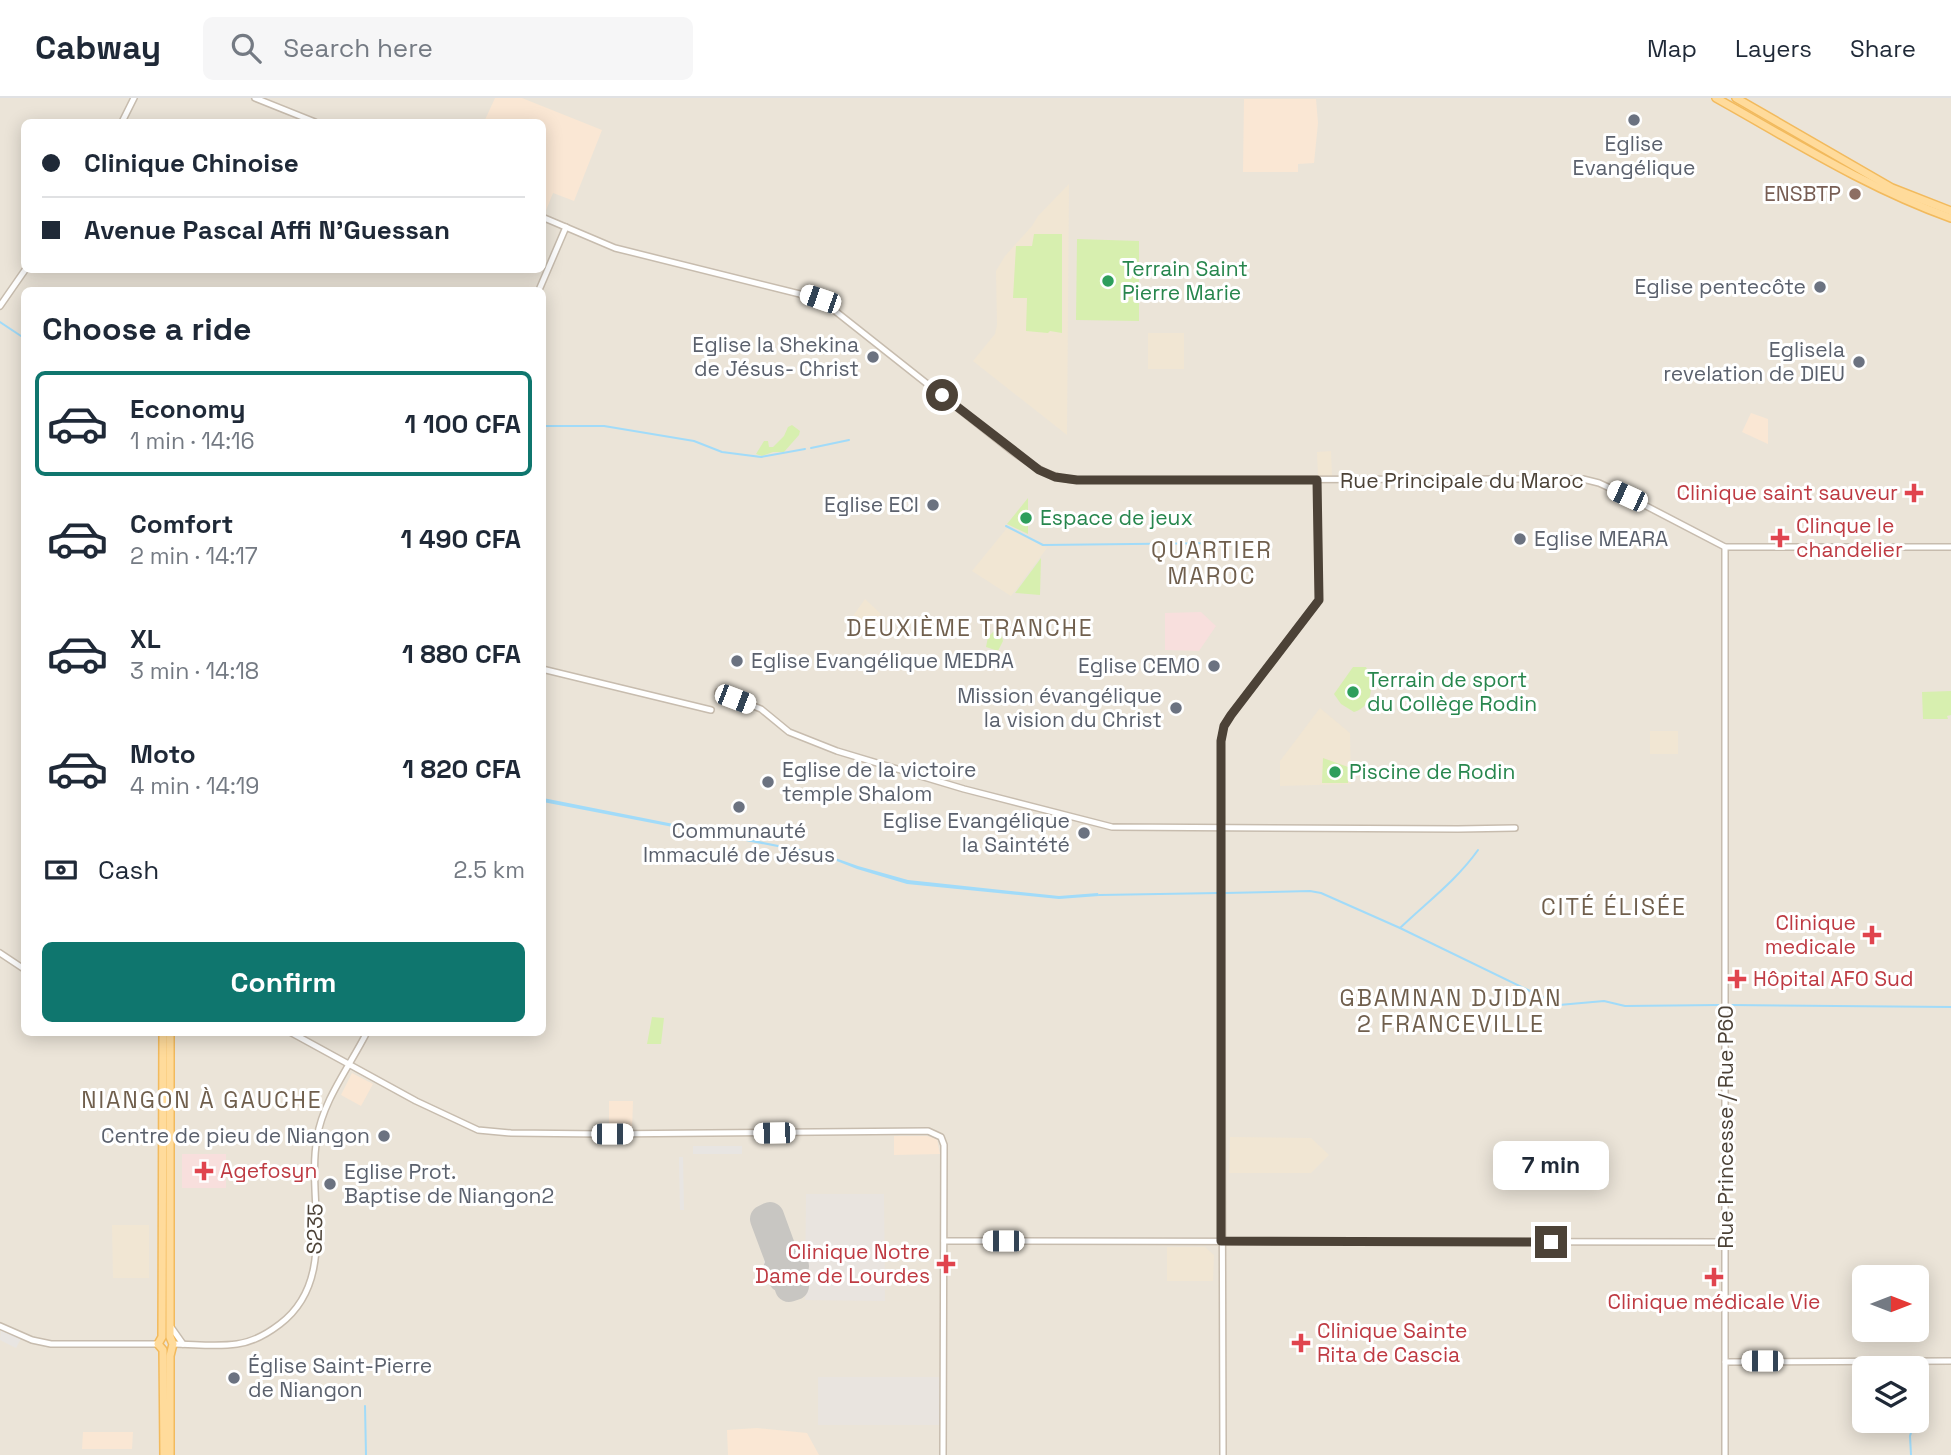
<!DOCTYPE html>
<html lang="en">
<head>
<meta charset="utf-8">
<style>
  body { margin:0; font-family:"Space Grotesk",sans-serif; background:#f6f6f7; color:#1f2937; height:100vh; display:flex; flex-direction:column; font-size:26px; white-space:nowrap }
  * { box-sizing:border-box; margin:0 }
  p { font-size:23px; color:#747a83 }
  .icon { flex:none; width:38px; height:38px; fill:none; stroke:currentColor; stroke-width:2; stroke-linecap:round; stroke-linejoin:round }
  .map { position:relative; flex:1; overflow:hidden }
  .details { position:absolute; left:21px; top:189px; width:525px; height:749px; display:flex; flex-direction:column; background:#fff; border-radius:10px; box-shadow:0 4px 18px #0003 }
  .details>* { flex:none }
  .guide { position:absolute; left:21px; top:21px; width:525px; height:154px; border-radius:10px; box-shadow:0 4px 18px #0003; display:grid; align-content:center; height:154px; padding:0 21px; background:#fff }
  .needle { width:46px; rotate:90deg }
  .buttons { position:absolute; left:1852px; top:1167px; display:grid; gap:14px }
  .buttons a { display:grid; place-items:center; width:77px; height:77px; border-radius:10px; background:#fff; box-shadow:0 4px 18px #0003; font-size:35px }
  .end { position:absolute; width:32px; height:32px; margin:-16px; border:9px solid #4c4237; background:#fff; box-shadow:0 0 0 4px #fff }
  .from { border-radius:50% }
  .bubble { position:absolute; height:49px; border-radius:10px; background:#fff; box-shadow:0 4px 18px #0003; font-size:23px; font-weight:700; line-height:49px; text-align:center }
  .car { position:absolute; width:21px; height:42px; margin:-21px -10px; border-radius:9px; box-shadow:0 0 5px 2px #0007; background:linear-gradient(#fff 24%,#345 0 40%,#fff 0 76%,#345 0 86%,#fff 0) }
  .guide b { display:flex; align-items:center; gap:24px; height:66px; font-size:26px }
  .guide b+b { border-top:2px solid #e0e1e3 }
  .guide i { width:18px; height:18px; background:#1f2937 }
  ul { padding:0; list-style:none }
  li { display:flex; align-items:center; gap:21px; height:105px; margin:0 14px 10px; padding:0 7px; border:4px solid transparent; border-radius:10px }
  li div { flex:1 }
  li b { display:block; font-size:26px }
  li em { font-style:normal; font-weight:700 }
  li.selected { border-color:#0f766e }
  li>.icon { width:63px; height:63px; stroke-width:1.5 }
  h2 { padding:0 21px; font-size:32px; line-height:84px }
  .pay { display:flex; align-items:center; gap:18px; height:77px; padding:0 21px; font-size:26px }
  .pay p { margin-inline-start:auto }
  .action { display:flex; gap:14px; margin-top:auto; padding:14px 21px }
  .action a { flex:1; height:80px; border-radius:10px; background:#0f766e; color:#fff; font-size:28px; font-weight:700; line-height:80px; text-align:center }
  header { display:flex; align-items:center; gap:42px; box-sizing:border-box; height:98px; padding:0 35px; background:#fff; border-bottom:2px solid #e0e1e3 }
  header strong { font-size:33px }
  nav { display:flex; gap:38px; margin-inline-start:auto; font-size:24px }
  .search { width:490px; height:63px; background:#f6f6f7; display:flex; align-items:center; gap:18px; box-sizing:border-box; padding:0 24px; border-radius:10px; color:#747a83; font-size:26px }
  .map>svg:first-child { display:block }
  .residential { fill:#ebe4d8; fill-rule:evenodd }
  .commercial { fill:#fae7d4 }
  .industrial { fill:#e9e4df }
  .education { fill:#f1e6d3 }
  .medical { fill:#f8dfdd }
  .green { fill:#d7efaf }
  .parking { fill:#e8e5e2 }
  .water { fill:#a1dbf9 }
  .lines { fill:none; stroke-linecap:round; stroke-linejoin:round }
  .stream { stroke:#a1dbf9; stroke-width:2 }
  .runway { stroke:#c8c6c2; stroke-width:28 }
  .minor-casing { stroke:#c7bcae; stroke-width:8 }
  .major-casing { stroke:#f2ba5d; stroke-width:10 }
  .minor { stroke:#fff; stroke-width:5 }
  .major { stroke:#ffdb9b; stroke-width:7 }
  .route { stroke:#4c4237; stroke-width:9 }
  .worship-dot { fill:#6b7280; stroke:#fff; stroke-width:2.5 }
  .education-dot { fill:#8d6e63; stroke:#fff; stroke-width:2.5 }
  .leisure-dot { fill:#2e9e5b; stroke:#fff; stroke-width:2.5 }
  .health-dot { fill:#e0444e; stroke:#fff; stroke-width:2.5 }
  .labels { text-anchor:middle; stroke-width:6; stroke-linejoin:round; paint-order:stroke }
  .worship-label { font-size:21px; fill:#5b616d; stroke:#fff; text-anchor:end }
  .education-label { font-size:21px; fill:#785e54; stroke:#fff; text-anchor:end }
  .leisure-label { font-size:21px; fill:#27864d; stroke:#fff; text-anchor:start }
  .street-label { font-size:21px; fill:#4c4237; stroke:#fff }
  .health-label { font-size:21px; fill:#be3a42; stroke:#fff; text-anchor:start }
  .neighbourhood-label { font-size:23px; letter-spacing:2px; fill:#705f4d; stroke:#fff }
</style>
</head>
<body>
<header>
<strong>Cabway</strong>
<div class="search"><svg class="icon" aria-label="search" viewBox="0 0 24 24"><circle cx="10" cy="10" r="6"/><path d="M15 15l6 6"/></svg>Search here</div>
<nav><a>Map</a><a>Layers</a><a>Share</a></nav>
</header>
<div class="map">
<svg width="1951" height="1357" viewBox="0 0 1951 1357">
  <rect width="100%" height="100%" fill="#f7f2ea"/>
  <path class="residential" d="M0 0H1951V1357H0ZM24 24H542V172H24ZM24 192H542V934H24ZM1864 1180H1916V1232H1864ZM1864 1270H1916V1323H1864Z"/>
  <g class="commercial">
    <polygon points="495,0 522,0 602,32 574,103 553,95 545,115 543,114 542,24 484,24"/>
    <polygon points="1244,1 1316,1 1318,25 1314,65 1298,66 1298,74 1243,74"/>
    <polygon points="1751,315 1768,321 1768,346 1742,334"/>
    <polygon points="352,975 373,986 361,1008 341,997"/>
    <polygon points="609,1003 633,1003 632,1032 609,1031"/>
    <polygon points="894,1038 927,1038 937,1041 940,1056 894,1057"/>
    <polygon points="757,1330 807,1335 819,1357 728,1357 727,1332"/>
    <polygon points="83,1334 133,1334 132,1351 82,1351"/>
  </g>
  <g class="industrial">
    <polygon points="806,1096 884,1096 885,1203 805,1202"/>
    <rect x="818" y="1279" width="122" height="48"/>
  </g>
  <g class="education">
    <polygon points="1069,86 1067,337 973,263 995,236 997,227 996,173 1005,158 1032,128 1038,118"/>
    <rect x="1148" y="235" width="36" height="36"/>
    <polygon points="1331,353 1332,378 1318,378 1317,354"/>
    <polygon points="1007,430 1047,450 1011,498 972,473"/>
    <polygon points="865,501 881,516 866,535 858,527 860,524 853,518"/>
    <polygon points="1320,610 1350,635 1351,686 1280,688 1280,663"/>
    <rect x="1650" y="633" width="28" height="23"/>
    <polygon points="1230,1039 1311,1040 1329,1057 1311,1075 1229,1075"/>
    <polygon points="112,1127 149,1127 149,1180 113,1180"/>
    <polygon points="1167,1149 1205,1149 1214,1157 1213,1183 1167,1183"/>
  </g>
  <g class="medical">
    <polygon points="1201,514 1216,528 1199,553 1165,552 1165,515"/>
    <rect x="182" y="1056" width="44" height="34"/>
  </g>
  <g class="green">
    <polygon points="1034,136 1062,136 1062,235 1050,233 1048,235 1026,233 1027,200 1013,200 1016,148 1032,148"/>
    <polygon points="1077,141 1139,143 1139,223 1076,222"/>
    <polygon points="792,327 800,333 799,337 784,354 773,354 762,358 756,356 764,343 768,343 769,349 773,349 784,338 788,329"/>
    <polygon points="1028,400 1028,436 1007,426"/>
    <polygon points="1041,460 1040,497 1015,495"/>
    <polygon points="996,531 1000,533 1003,543 998,553 986,549 988,539"/>
    <path d="M1353 569H1366C1374 585 1374 608 1354 614L1341 606 1334 596Z"/>
    <polygon points="1951,593 1951,617 1947,618 1948,621 1923,621 1922,594"/>
    <polygon points="1323,660 1348,669 1348,685 1322,685"/>
    <polygon points="652,919 664,920 661,946 647,946"/>
  </g>
  <g class="parking">
    <rect x="693" y="1048" width="49" height="8"/>
    <polygon points="679,1059 683,1059 684,1112 680,1112"/>
    <polygon points="764,1148 774,1148 780,1164 777,1168 778,1177 764,1177"/>
    <polygon points="1,1231 21,1240 16,1250 0,1242"/>
  </g>
  <polygon class="water" points="543,700 824,756 858,768 908,782 1059,798 1098,795 1099,798 1059,801 907,786 857,771 824,758 543,704"/>
  <g class="lines">
    <g class="stream">
      <polyline points="0,224 24,240"/>
      <polyline points="542,328 604,328 694,343 722,354 761,359 805,351"/>
      <polyline points="811,350 849,342"/>
      <polyline points="1006,428 1043,447 1221,445"/>
      <polyline points="1225,795 1310,793 1321,795 1400,830 1559,907 1604,903 1625,908 1719,907"/>
      <polyline points="1099,797 1219,795"/>
      <path d="M1400 830C1427 804 1456 783 1478 752"/>
      <polyline points="1731,907 1951,909"/>
      <polyline points="365,1308 366,1357"/>
      <polyline points="1911,1357 1910,1338 1912,1331"/>
    </g>
    <polygon class="runway" points="770,1118 786,1162 795,1168 792,1179 795,1188 789,1190 786,1181 782,1180 777,1172 780,1164 764,1121"/>
    <g class="minor-casing">
      <g id="minor">
        <polyline points="255,0 315,24"/>
        <polyline points="122,24 134,0"/>
        <path d="M542 119 615 150 820 201 1012 353C1033 368 1050 381 1077 382L1583 381 1599 385 1627 398 1725 449H1951"/>
        <polyline points="539,192 566,129"/>
        <polyline points="0,208 25,172"/>
        <polyline points="542,571 711,612"/>
        <polyline points="718,594 761,611 789,634 837,653 964,691 1112,729 1458,731 1515,730"/>
        <polyline points="0,855 24,871"/>
        <polyline points="290,934 416,1003 478,1032 511,1035 602,1036 928,1033 941,1039 944,1047 943,1357"/>
        <polyline points="944,1143 1726,1144"/>
        <polyline points="0,1228 32,1242 51,1246 158,1246"/>
        <polyline points="171,1229 183,1246"/>
        <path d="M173 1246C194 1246 216 1249 237 1246 253 1244 267 1236 280 1226 339 1181 306 1101 317 1040 323 1002 350 968 367 934"/>
        <polyline points="1725,1264 1951,1263"/>
        <polyline points="1223,1357 1221,643 1224,628 1231,617 1319,502 1317,382"/>
        <polyline points="1725,1357 1725,449"/>
      </g>
    </g>
    <g class="major-casing">
      <g id="major">
        <path d="M1716 0C1793 43 1867 90 1951 120"/>
        <polyline points="1736,0 1892,90 1951,113"/>
        <polyline points="163,934 162,1239 158,1246 163,1252 164,1357"/>
        <polyline points="170,1357 170,1258 173,1246 170,1239 170,934"/>
      </g>
    </g>
    <use href="#minor" class="minor"/>
    <use href="#major" class="major"/>
  </g>
  <g class="lines">
    <polyline class="route" points="942,297 1039,372 1055,379 1077,382 1317,382 1319,502 1231,617 1224,628 1221,643 1221,1143 1551,1144"/>
  </g>
  <g class="worship-dot">
    <circle cx="1634" cy="22" r="7"/>
    <circle cx="1820" cy="189" r="7"/>
    <circle cx="873" cy="259" r="7"/>
    <circle cx="1859" cy="264" r="7"/>
    <circle cx="933" cy="407" r="7"/>
    <circle cx="1520" cy="441" r="7"/>
    <circle cx="737" cy="563" r="7"/>
    <circle cx="1214" cy="568" r="7"/>
    <circle cx="1176" cy="610" r="7"/>
    <circle cx="768" cy="684" r="7"/>
    <circle cx="739" cy="709" r="7"/>
    <circle cx="1084" cy="735" r="7"/>
    <circle cx="384" cy="1038" r="7"/>
    <circle cx="330" cy="1086" r="7"/>
    <circle cx="234" cy="1280" r="7"/>
  </g>
  <circle class="education-dot" cx="1855" cy="96" r="7"/>
  <g class="leisure-dot">
    <circle cx="1108" cy="183" r="7"/>
    <circle cx="1026" cy="420" r="7"/>
    <circle cx="1353" cy="594" r="7"/>
    <circle cx="1335" cy="674" r="7"/>
  </g>
  <g class="health-dot">
    <path d="M1910.5 384.5h7v7h7v7h-7v7h-7v-7h-7v-7h7z"/>
    <path d="M1776.5 429.5h7v7h7v7h-7v7h-7v-7h-7v-7h7z"/>
    <path d="M1868.5 826.5h7v7h7v7h-7v7h-7v-7h-7v-7h7z"/>
    <path d="M1733.5 870.5h7v7h7v7h-7v7h-7v-7h-7v-7h7z"/>
    <path d="M200.5 1062.5h7v7h7v7h-7v7h-7v-7h-7v-7h7z"/>
    <path d="M942.5 1155.5h7v7h7v7h-7v7h-7v-7h-7v-7h7z"/>
    <path d="M1710.5 1168.5h7v7h7v7h-7v7h-7v-7h-7v-7h7z"/>
    <path d="M1297.5 1234.5h7v7h7v7h-7v7h-7v-7h-7v-7h7z"/>
  </g>
  <g class="labels">
    <g class="worship-label">
      <text x="1634" y="53" text-anchor="middle">Eglise<tspan x="1634" dy="24">Evangélique</tspan></text>
      <text x="1806" y="196">Eglise pentecôte</text>
      <text x="859" y="254">Eglise la Shekina<tspan x="859" dy="24">de Jésus- Christ</tspan></text>
      <text x="1845" y="259">Eglisela<tspan x="1845" dy="24">revelation de DIEU</tspan></text>
      <text x="919" y="414">Eglise ECI</text>
      <text x="1534" y="448" text-anchor="start">Eglise MEARA</text>
      <text x="751" y="570" text-anchor="start">Eglise Evangélique MEDRA</text>
      <text x="1200" y="575">Eglise CEMO</text>
      <text x="1162" y="605">Mission évangélique<tspan x="1162" dy="24">la vision du Christ</tspan></text>
      <text x="782" y="679" text-anchor="start">Eglise de la victoire<tspan x="782" dy="24">temple Shalom</tspan></text>
      <text x="1070" y="730">Eglise Evangélique<tspan x="1070" dy="24">la Saintété</tspan></text>
      <text x="739" y="740" text-anchor="middle">Communauté<tspan x="739" dy="24">Immaculé de Jésus</tspan></text>
      <text x="370" y="1045">Centre de pieu de Niangon</text>
      <text x="344" y="1081" text-anchor="start">Eglise Prot.<tspan x="344" dy="24">Baptise de Niangon2</tspan></text>
      <text x="248" y="1275" text-anchor="start">Église Saint-Pierre<tspan x="248" dy="24">de Niangon</tspan></text>
    </g>
    <g class="education-label">
      <text x="1841" y="103">ENSBTP</text>
    </g>
    <g class="leisure-label">
      <text x="1122" y="178">Terrain Saint<tspan x="1122" dy="24">Pierre Marie</tspan></text>
      <text x="1040" y="427">Espace de jeux</text>
      <text x="1367" y="589">Terrain de sport<tspan x="1367" dy="24">du Collège Rodin</tspan></text>
      <text x="1349" y="681">Piscine de Rodin</text>
    </g>
    <g class="street-label">
      <text x="1462" y="390">Rue Principale du Maroc</text>
      <text transform="translate(1726 1029) rotate(-90)" y="7">Rue Princesse / Rue P60</text>
      <text transform="translate(315 1131) rotate(-89)" y="7">S235</text>
    </g>
    <g class="health-label">
      <text x="1898" y="402" text-anchor="end">Clinique saint sauveur</text>
      <text x="1796" y="435">Clinque le<tspan x="1796" dy="24">chandelier</tspan></text>
      <text x="1856" y="832" text-anchor="end">Clinique<tspan x="1856" dy="24">medicale</tspan></text>
      <text x="1753" y="888">Hôpital AFO Sud</text>
      <text x="220" y="1080">Agefosyn</text>
      <text x="930" y="1161" text-anchor="end">Clinique Notre<tspan x="930" dy="24">Dame de Lourdes</tspan></text>
      <text x="1714" y="1211" text-anchor="middle">Clinique médicale Vie</text>
      <text x="1317" y="1240">Clinique Sainte<tspan x="1317" dy="24">Rita de Cascia</tspan></text>
    </g>
    <g class="neighbourhood-label">
      <text x="1212" y="460">QUARTIER<tspan x="1212" dy="26">MAROC</tspan></text>
      <text x="970" y="538">DEUXIÈME TRANCHE</text>
      <text x="1614" y="817">CITÉ ÉLISÉE</text>
      <text x="1451" y="908">GBAMNAN DJIDAN<tspan x="1451" dy="26">2 FRANCEVILLE</tspan></text>
      <text x="202" y="1010">NIANGON À GAUCHE</text>
    </g>
  </g>
</svg>
<div class="buttons">
<a><svg class="needle" viewBox="-14 -14 28 28"><path d="M0-13l5 13h-10z" fill="#e53935"/><path d="M0 13l5-13h-10z" fill="#747a83"/></svg></a>
<a><svg class="icon" aria-label="layers" viewBox="0 0 24 24"><path d="M12 4l9 5-9 5-9-5zM3 14l9 5 9-5"/></svg></a>
</div>
<i class="end from" style="left:942px;top:297px"></i>
<i class="end" style="left:1551px;top:1144px"></i>
<div class="bubble" style="left:1493px;top:1043px;width:116px">7 min</div>
<i class="car" style="left:820px;top:201px;rotate:289deg"></i>
<i class="car" style="left:1627px;top:398px;rotate:295deg"></i>
<i class="car" style="left:735px;top:601px;rotate:111deg"></i>
<i class="car" style="left:774px;top:1035px;rotate:269deg"></i>
<i class="car" style="left:612px;top:1036px;rotate:90deg"></i>
<i class="car" style="left:1003px;top:1143px;rotate:270deg"></i>
<i class="car" style="left:1762px;top:1263px;rotate:270deg"></i>
<div class="guide">
<b><i class="from"></i>Clinique Chinoise</b>
<b><i></i>Avenue Pascal Affi N'Guessan</b>
</div>
<section class="details">
<h2>Choose a ride</h2>
<ul>
<li class="selected"><svg class="icon" aria-label="car" viewBox="0 0 24 24"><path d="M5 17H2v-5l4-1 3-4h7l3 4 3 1v5h-3M9 17h6M6 11h13"/><circle cx="7" cy="17" r="2"/><circle cx="17" cy="17" r="2"/></svg><div><b>Economy</b><p>1 min · 14:16</p></div><em>1 100 CFA</em></li>
<li><svg class="icon" aria-label="car" viewBox="0 0 24 24"><path d="M5 17H2v-5l4-1 3-4h7l3 4 3 1v5h-3M9 17h6M6 11h13"/><circle cx="7" cy="17" r="2"/><circle cx="17" cy="17" r="2"/></svg><div><b>Comfort</b><p>2 min · 14:17</p></div><em>1 490 CFA</em></li>
<li><svg class="icon" aria-label="car" viewBox="0 0 24 24"><path d="M5 17H2v-5l4-1 3-4h7l3 4 3 1v5h-3M9 17h6M6 11h13"/><circle cx="7" cy="17" r="2"/><circle cx="17" cy="17" r="2"/></svg><div><b>XL</b><p>3 min · 14:18</p></div><em>1 880 CFA</em></li>
<li><svg class="icon" aria-label="car" viewBox="0 0 24 24"><path d="M5 17H2v-5l4-1 3-4h7l3 4 3 1v5h-3M9 17h6M6 11h13"/><circle cx="7" cy="17" r="2"/><circle cx="17" cy="17" r="2"/></svg><div><b>Moto</b><p>4 min · 14:19</p></div><em>1 820 CFA</em></li>
</ul>
<div class="pay"><svg class="icon" aria-label="cash" viewBox="0 0 24 24"><path d="M3 7h18v10H3z"/><circle cx="12" cy="12" r="2"/></svg>Cash<p>2.5 km</p></div>
<div class="action"><a>Confirm</a></div>
</section>
</div>
</body>
</html>
